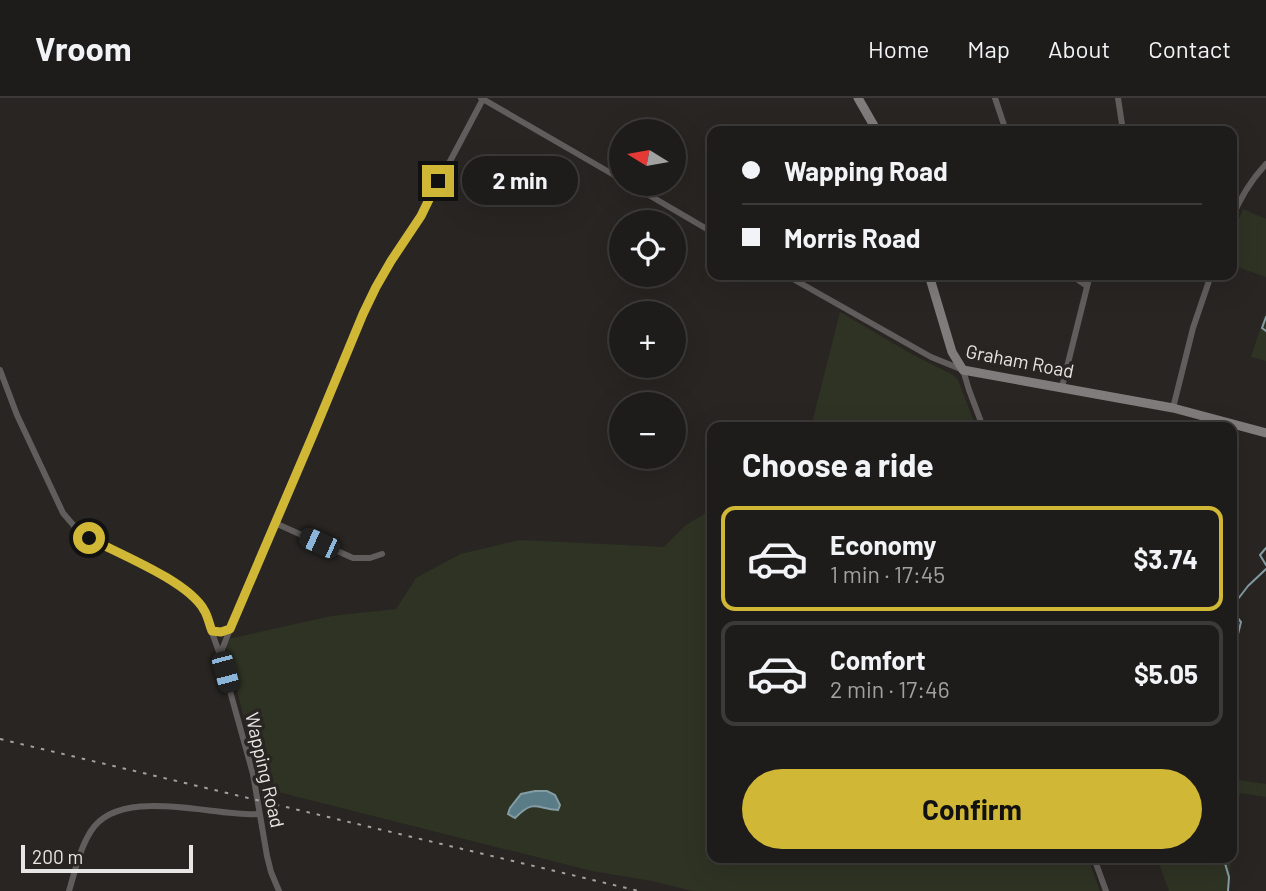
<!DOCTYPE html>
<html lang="en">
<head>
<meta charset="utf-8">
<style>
  body { margin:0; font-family:Barlow,sans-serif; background:#2b2927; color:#f1f3f6; height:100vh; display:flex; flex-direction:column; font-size:26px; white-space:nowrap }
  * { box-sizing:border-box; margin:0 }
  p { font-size:23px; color:#a1a1a2 }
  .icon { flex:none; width:38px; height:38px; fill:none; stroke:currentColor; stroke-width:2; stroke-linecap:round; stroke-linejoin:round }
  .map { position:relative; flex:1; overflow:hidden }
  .details { position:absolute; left:707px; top:324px; width:530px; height:441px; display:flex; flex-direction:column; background:#1e1c1a; border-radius:14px; box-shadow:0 7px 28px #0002,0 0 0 2px #3c3a39 }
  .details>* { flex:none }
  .banner { position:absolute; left:707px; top:28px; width:530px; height:154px; border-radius:14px; box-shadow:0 7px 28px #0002,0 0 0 2px #3c3a39; display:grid; align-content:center; height:154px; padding:0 35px; background:#1e1c1a }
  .needle { width:46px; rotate:281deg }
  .tools { position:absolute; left:609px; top:21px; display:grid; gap:14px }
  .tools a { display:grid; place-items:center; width:77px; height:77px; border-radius:50%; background:#1e1c1a; box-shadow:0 7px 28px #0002,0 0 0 2px #3c3a39; font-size:35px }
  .scale { position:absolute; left:21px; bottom:18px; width:172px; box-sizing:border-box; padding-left:7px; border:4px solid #e8e6e4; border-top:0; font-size:19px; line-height:24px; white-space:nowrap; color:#e8e6e4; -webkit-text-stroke:5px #282522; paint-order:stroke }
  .end { position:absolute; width:32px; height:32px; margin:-16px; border:9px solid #d1b736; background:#111; box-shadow:0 0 0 4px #111 }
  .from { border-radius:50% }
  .bubble { position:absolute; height:49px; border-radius:24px; background:#1e1c1a; box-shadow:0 7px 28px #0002,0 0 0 2px #3c3a39; font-size:23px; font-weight:700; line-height:49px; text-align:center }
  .car { position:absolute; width:21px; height:42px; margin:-21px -10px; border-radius:9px; box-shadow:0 0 5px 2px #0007; background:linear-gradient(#222 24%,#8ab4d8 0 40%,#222 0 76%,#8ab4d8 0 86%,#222 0) }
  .banner b { display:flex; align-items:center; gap:24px; height:66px; font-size:26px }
  .banner b+b { border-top:2px solid #3c3a39 }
  .banner i { width:18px; height:18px; background:#f1f3f6 }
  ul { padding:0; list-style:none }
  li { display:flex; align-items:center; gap:21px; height:105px; margin:0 14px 10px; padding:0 21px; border:4px solid #3c3a39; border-radius:14px }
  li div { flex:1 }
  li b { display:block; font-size:26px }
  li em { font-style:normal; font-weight:700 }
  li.active { border-color:#d1b736 }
  li>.icon { width:63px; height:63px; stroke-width:1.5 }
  h2 { padding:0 35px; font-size:32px; line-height:84px }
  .button { display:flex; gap:14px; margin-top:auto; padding:14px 35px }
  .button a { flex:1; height:80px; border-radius:42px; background:#d1b736; color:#111; font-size:28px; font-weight:700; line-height:80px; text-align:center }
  header { display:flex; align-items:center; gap:42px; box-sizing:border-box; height:98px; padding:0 35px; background:#1e1c1a; border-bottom:2px solid #3c3a39 }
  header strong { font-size:33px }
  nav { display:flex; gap:38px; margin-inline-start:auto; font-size:24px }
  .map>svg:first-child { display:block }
  .green { fill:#2f3324 }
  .water { fill:#597c87; stroke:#849ca3; stroke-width:2 }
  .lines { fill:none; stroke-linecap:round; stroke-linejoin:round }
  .stream { stroke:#849ca3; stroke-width:2 }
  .street { stroke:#605d5c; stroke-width:6 }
  .secondary { stroke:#807c7b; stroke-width:9 }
  .rail { stroke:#a4a2a0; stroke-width:2; stroke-dasharray:3.5 7; stroke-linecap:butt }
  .route { stroke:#d1b736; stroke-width:9 }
  .labels { text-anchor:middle; stroke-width:7; stroke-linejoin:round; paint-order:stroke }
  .street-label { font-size:19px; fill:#e8e6e4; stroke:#282522 }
</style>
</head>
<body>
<header>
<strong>Vroom</strong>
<nav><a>Home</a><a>Map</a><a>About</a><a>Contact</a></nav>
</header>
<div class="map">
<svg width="1266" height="793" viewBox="0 0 1266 793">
  <rect width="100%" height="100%" fill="#282522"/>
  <g class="green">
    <polygon points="1243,111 1266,121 1266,179 1232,167 1232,138"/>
    <polygon points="1266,213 1266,263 1251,259"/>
    <polygon points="840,214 913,257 953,277 958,282 976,329 811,329"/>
    <polygon points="712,411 712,760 1088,760 1100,793 692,793 652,783 592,773 262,690 224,542 331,518 396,511 416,480 460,456 520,442 664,449 686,427"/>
    <polygon points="1232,681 1266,686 1266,699 1240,695 1232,736"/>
    <polygon points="1157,760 1231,760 1229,793 1169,793"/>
  </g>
  <path class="water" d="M535 693H547L555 697 560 707 558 712C536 711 535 700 515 720L508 716 510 710 521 696Z"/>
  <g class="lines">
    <g class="stream">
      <polyline points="1266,219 1262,230 1266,233"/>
      <polyline points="1266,450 1260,457 1266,467"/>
      <polyline points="1232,502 1238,501 1248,488 1266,471"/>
      <polyline points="1232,513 1241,524 1237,540 1232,543"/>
      <polyline points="1215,760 1224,762 1229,779 1228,793"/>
    </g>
    <g class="street">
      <polyline points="481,0 621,81"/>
      <polyline points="995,0 1006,33"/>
      <polyline points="1118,0 1123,33"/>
      <polyline points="630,86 712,134"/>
      <path d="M1232 120C1240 100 1251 82 1266 66"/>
      <polyline points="786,177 931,259 963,272 969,292 983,329"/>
      <polyline points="1071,177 1087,188"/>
      <polyline points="0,272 17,317 63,415 75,429 89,440 152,472 190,495 204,512 220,557 253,676 267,758 271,774 279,793"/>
      <polyline points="1062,289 1090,177"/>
      <polyline points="1173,310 1193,230 1211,177"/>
      <polyline points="275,425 353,460 370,460 382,456"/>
      <polyline points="220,557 230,531 312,339 363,216 376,189 421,118 483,1"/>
      <polyline points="1094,760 1106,793"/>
      <path d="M69 793C75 773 80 750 91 733 120 687 213 719 259 716"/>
    </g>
    <g class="secondary">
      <polyline points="858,0 877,33"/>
      <polyline points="929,177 952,254 963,272 1173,310 1266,335"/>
    </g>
    <polyline class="rail" points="0,641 639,793"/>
  </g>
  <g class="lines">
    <path class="route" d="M89 440C119 456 188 483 204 512 208 518 209 526 212 533L221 534 230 531 312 339 363 216 376 189 391 163 421 118 438 83"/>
  </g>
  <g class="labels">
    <g class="street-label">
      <text transform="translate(1020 263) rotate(11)" y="7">Graham Road</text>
      <text transform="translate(265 672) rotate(77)" y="7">Wapping Road</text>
    </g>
  </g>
</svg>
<div class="tools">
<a><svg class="needle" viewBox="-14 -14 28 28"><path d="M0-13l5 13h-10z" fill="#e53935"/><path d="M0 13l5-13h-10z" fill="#a1a1a2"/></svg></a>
<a><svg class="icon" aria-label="locate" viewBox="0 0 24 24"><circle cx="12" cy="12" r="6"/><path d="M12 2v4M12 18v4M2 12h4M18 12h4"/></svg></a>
<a>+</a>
<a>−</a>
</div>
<div class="scale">200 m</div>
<i class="end from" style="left:89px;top:440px"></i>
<i class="end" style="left:438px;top:83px"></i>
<div class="bubble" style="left:462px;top:58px;width:116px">2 min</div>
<i class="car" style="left:319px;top:445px;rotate:294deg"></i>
<i class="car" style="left:225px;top:574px;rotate:165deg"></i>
<div class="banner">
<b><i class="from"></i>Wapping Road</b>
<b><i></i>Morris Road</b>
</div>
<section class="details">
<h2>Choose a ride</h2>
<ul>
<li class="active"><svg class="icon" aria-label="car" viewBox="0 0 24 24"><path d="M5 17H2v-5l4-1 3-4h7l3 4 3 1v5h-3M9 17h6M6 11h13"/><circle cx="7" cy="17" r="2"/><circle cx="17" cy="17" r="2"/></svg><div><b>Economy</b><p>1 min · 17:45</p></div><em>$3.74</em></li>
<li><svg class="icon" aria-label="car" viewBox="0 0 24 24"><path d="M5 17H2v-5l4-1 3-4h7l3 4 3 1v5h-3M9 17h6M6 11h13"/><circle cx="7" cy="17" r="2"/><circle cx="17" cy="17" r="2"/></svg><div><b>Comfort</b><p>2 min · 17:46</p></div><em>$5.05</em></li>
</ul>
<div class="button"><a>Confirm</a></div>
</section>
</div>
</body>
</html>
